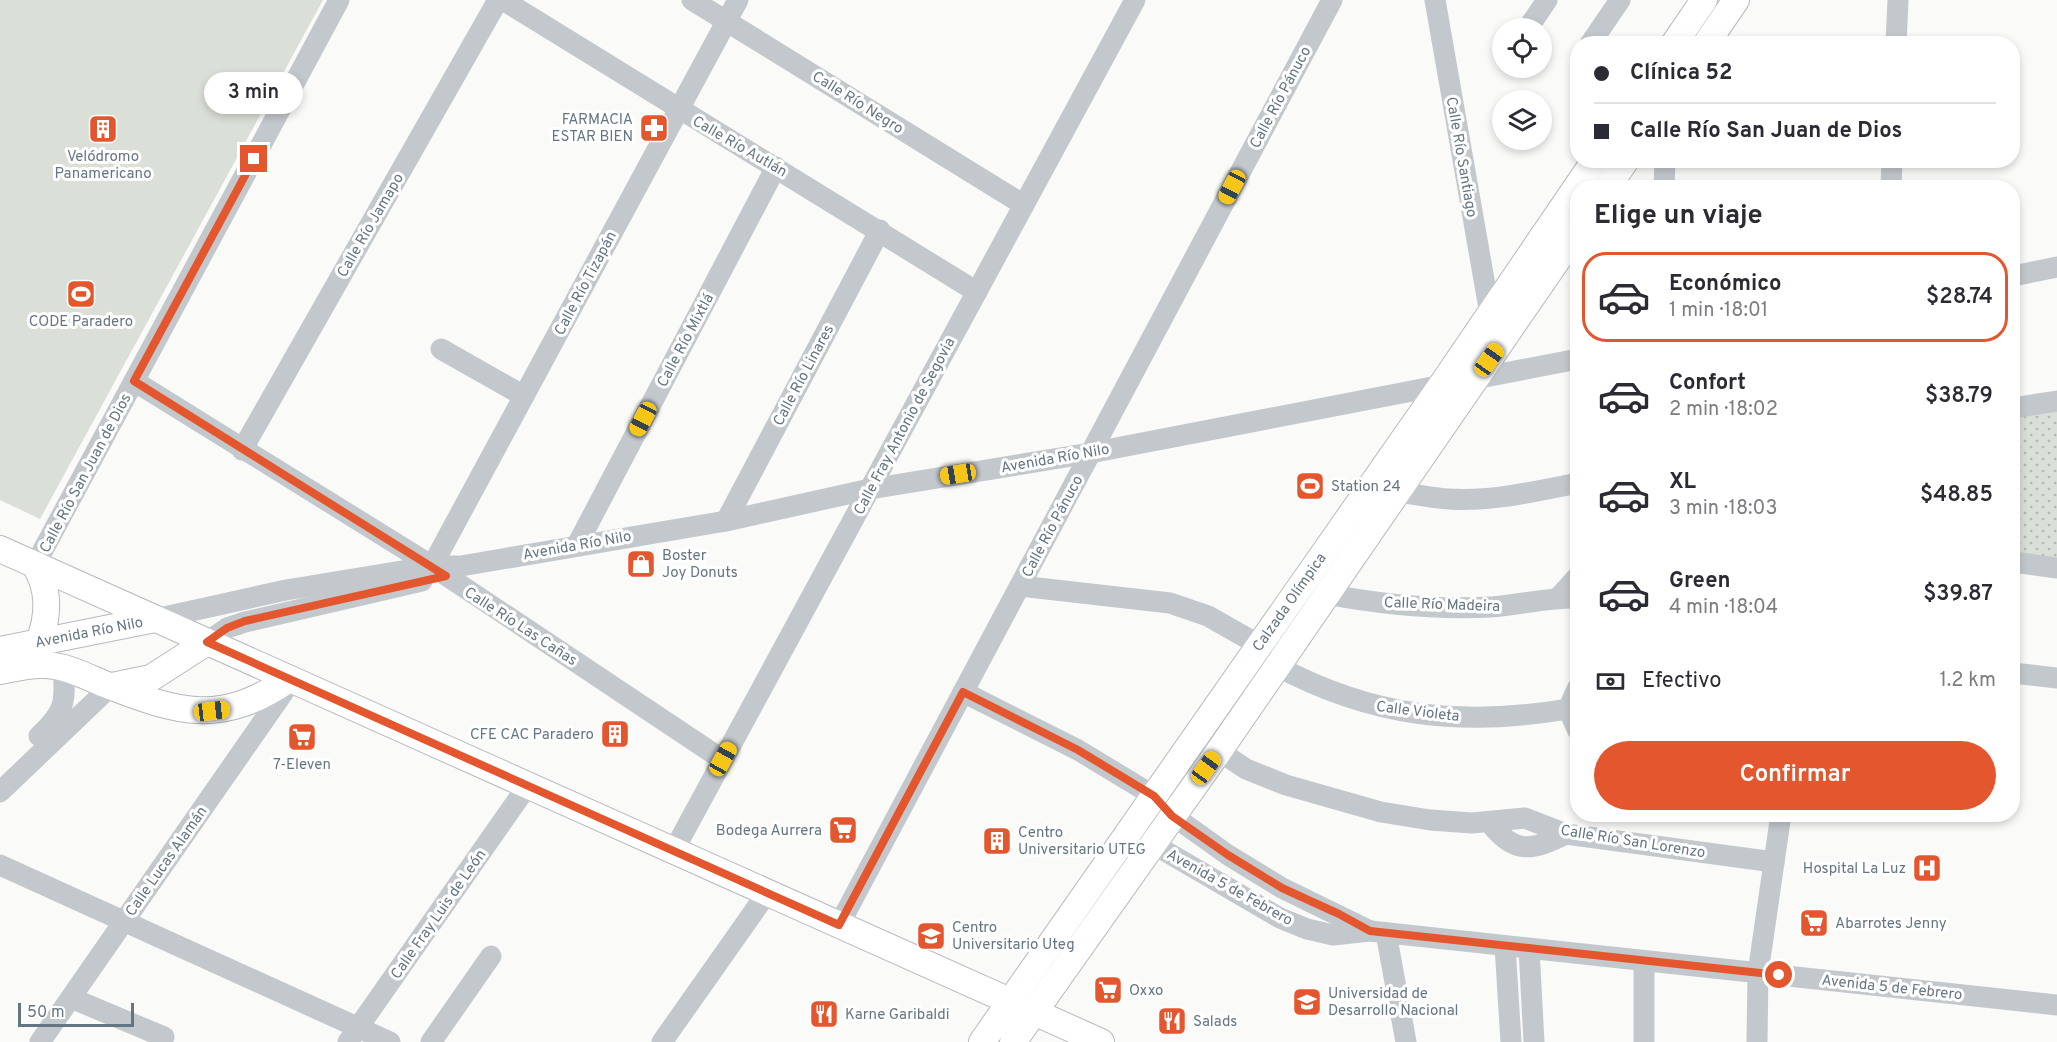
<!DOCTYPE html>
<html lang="es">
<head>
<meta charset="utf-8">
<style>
  body { margin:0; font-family:Overpass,sans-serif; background:#f7f7f7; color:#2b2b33; height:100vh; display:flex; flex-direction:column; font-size:22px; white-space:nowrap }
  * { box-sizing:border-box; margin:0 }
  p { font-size:20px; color:#7c7c81 }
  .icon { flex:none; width:33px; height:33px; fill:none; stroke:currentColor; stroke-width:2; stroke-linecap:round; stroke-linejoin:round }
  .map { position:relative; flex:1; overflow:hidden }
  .details { position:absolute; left:1570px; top:180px; width:450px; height:642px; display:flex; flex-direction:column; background:#fff; border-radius:24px; box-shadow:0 3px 9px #0003 }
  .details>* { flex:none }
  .banner { position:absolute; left:1570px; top:36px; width:450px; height:132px; border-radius:24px; box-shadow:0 3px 9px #0003; display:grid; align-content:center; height:132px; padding:0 24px; background:#fff }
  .fabs { position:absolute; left:1492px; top:18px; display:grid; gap:12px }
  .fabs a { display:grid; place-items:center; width:60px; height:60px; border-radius:50%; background:#fff; box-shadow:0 3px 9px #0003; font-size:30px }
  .scale { position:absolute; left:18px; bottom:15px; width:116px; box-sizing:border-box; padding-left:6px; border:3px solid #657683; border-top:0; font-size:16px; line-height:21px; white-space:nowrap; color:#657683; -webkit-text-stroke:4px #fff; paint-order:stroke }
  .end { position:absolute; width:27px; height:27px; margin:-14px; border:8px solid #e4572e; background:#fff; box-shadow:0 0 0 3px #fff }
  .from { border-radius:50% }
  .bubble { position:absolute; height:42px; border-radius:21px; background:#fff; box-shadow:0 3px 9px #0003; font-size:20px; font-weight:600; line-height:42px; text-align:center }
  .car { position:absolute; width:18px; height:36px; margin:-18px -9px; border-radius:8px; box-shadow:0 0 4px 2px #0007; background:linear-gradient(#f5c518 24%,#345 0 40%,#f5c518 0 76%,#345 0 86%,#f5c518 0) }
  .banner b { display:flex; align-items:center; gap:21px; height:57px; font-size:22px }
  .banner b+b { border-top:2px solid #e1e1e2 }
  .banner i { width:15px; height:15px; background:#2b2b33 }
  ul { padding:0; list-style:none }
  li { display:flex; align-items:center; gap:18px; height:90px; margin:0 12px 9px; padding:0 12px; border:3px solid transparent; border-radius:24px }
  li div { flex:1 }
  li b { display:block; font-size:22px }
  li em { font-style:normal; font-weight:600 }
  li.current { border-color:#e4572e }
  li>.icon { width:54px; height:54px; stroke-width:1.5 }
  h2 { padding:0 24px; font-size:27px; line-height:72px }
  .pay { display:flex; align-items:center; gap:15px; height:66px; padding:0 24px; font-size:22px }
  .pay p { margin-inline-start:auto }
  .cta { display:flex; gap:12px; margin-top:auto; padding:12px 24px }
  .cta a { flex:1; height:69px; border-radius:36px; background:#e4572e; color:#fff; font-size:24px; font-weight:600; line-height:69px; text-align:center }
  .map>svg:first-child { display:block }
  .grass { fill:#dadfd7 }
  .park { fill:url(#park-dots) }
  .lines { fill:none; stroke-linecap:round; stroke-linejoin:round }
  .major-casing { stroke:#b5babe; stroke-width:28 }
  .minor { stroke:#c3c8cc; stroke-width:21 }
  .major { stroke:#fff; stroke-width:26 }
  .route { stroke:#e4572e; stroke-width:8 }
  .labels { text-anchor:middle; stroke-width:6; stroke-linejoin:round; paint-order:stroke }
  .street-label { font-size:15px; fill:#657683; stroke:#fff }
  .poi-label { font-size:15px; fill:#657683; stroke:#fff; text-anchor:start }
</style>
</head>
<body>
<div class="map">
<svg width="2057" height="1042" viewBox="0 0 2057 1042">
  <defs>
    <pattern id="park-dots" width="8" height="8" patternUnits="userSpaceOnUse" patternTransform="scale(1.5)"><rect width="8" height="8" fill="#dadfd7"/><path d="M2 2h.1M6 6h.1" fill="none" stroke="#b4b9b4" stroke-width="1.8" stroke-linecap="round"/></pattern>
  </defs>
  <rect width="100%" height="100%" fill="#fafaf8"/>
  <polygon class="grass" points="0,0 323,0 40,519 0,500"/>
  <polygon class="park" points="2057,401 2057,568 2013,562 2013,408"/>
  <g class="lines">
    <g class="major-casing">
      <g id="major">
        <polyline points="1674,44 1704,0"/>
        <polyline points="1706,44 1736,0"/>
        <polyline points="1607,188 1626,160"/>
        <polyline points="0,549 1101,1042"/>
        <path d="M35 565C50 590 49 615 39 642"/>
        <polyline points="0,650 155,619"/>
        <path d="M0 671C15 668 30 664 46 665 67 666 87 677 107 685 179 713 221 726 289 679"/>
        <polyline points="112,686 151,678 207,642"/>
        <polyline points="982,1042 1443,383 1595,160"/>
        <polyline points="1013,1042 1219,751 1578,230"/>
      </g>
    </g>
    <g class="minor">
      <polyline points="503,0 977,292"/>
      <polyline points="692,0 1024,205"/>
      <polyline points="1435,0 1490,314"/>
      <polyline points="1530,25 1547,0"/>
      <polyline points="1590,44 1620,0"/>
      <polyline points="1896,44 1898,0"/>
      <polyline points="1664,188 1665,160"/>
      <polyline points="1891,188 1892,160"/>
      <polyline points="2013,276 2057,267"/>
      <polyline points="441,349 524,396"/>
      <polyline points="134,381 432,566 723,760"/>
      <polyline points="2013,408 2057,401"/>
      <polyline points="242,450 498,0"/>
      <path d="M1398 492C1415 494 1432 498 1449 499 1492 502 1536 491 1578 483"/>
      <polyline points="726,521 880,230"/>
      <polyline points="577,545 776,167"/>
      <polyline points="2013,562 2057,568"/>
      <polyline points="35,565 339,0"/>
      <polyline points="432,566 738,0"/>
      <polyline points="1020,586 1170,603 1208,616 1259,645"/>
      <path d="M1326 594C1379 604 1436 610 1491 607 1520 605 1549 597 1578 598"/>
      <polyline points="1559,597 1578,576"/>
      <polyline points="155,619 286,590 432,566 461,566 726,521 870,489 1090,453 1578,359"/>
      <polyline points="207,642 227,628 245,622 422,581"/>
      <path d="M1275 665C1371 717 1461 727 1568 709"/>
      <polyline points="2013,673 2057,678"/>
      <polyline points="1578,687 1568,709 1578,731"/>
      <polyline points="963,692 1078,750 1154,796 1172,815 1228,855 1282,888 1370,931"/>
      <path d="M39 736C65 712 66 702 63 668"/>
      <polyline points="1219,751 1246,769 1286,785 1381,812 1430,820 1472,823 1525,818 1566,834 1774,862"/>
      <polyline points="0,792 111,686"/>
      <path d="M1489 822C1515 855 1531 851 1566 834"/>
      <polyline points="1141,837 1280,918 1307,929 1333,935 1370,931 2057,1005"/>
      <polyline points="673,852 1135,0"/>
      <polyline points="0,865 390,1042"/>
      <polyline points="839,925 1332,0"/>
      <polyline points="1386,933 1406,1042"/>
      <polyline points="1505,946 1511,1042"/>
      <polyline points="1529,949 1534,1042"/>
      <polyline points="71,998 164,1037"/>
      <polyline points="40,1042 292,680"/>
      <polyline points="348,1042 528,785"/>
      <polyline points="431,1042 491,956"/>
      <polyline points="662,1042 767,893"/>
      <polyline points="1644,1042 1644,961"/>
      <polyline points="1757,1042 1758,973 1781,814"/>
    </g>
    <use href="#major" class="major"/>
  </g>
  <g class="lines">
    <polyline class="route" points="254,159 134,381 446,576 245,621 227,628 207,642 839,925 963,692 1078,750 1154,796 1172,816 1228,855 1282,888 1339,914 1370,931 1779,975"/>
  </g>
  <defs>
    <g id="pharmacy-square" transform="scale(1.5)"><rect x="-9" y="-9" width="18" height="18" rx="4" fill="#e4572e" stroke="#fff"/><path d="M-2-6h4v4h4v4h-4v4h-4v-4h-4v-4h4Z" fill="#fff"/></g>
    <g id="building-square" transform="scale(1.5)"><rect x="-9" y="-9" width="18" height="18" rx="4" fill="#e4572e" stroke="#fff"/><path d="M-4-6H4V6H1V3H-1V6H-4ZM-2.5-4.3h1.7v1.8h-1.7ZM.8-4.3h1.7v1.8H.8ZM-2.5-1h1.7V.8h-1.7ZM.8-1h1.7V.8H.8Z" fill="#fff"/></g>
    <g id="stadium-square" transform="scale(1.5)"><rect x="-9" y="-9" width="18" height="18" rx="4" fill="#e4572e" stroke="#fff"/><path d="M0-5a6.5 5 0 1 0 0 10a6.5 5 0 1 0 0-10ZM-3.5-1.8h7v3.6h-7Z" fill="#fff"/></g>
    <g id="shop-square" transform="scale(1.5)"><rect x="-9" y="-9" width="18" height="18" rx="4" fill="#e4572e" stroke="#fff"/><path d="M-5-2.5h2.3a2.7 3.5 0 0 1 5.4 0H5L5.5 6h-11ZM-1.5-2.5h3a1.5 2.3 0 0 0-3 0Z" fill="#fff"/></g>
    <g id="supermarket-square" transform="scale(1.5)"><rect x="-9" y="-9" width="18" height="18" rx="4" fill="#e4572e" stroke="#fff"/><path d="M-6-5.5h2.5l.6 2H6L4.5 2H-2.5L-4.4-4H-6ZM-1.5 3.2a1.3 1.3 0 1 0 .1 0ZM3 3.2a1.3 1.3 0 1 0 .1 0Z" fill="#fff"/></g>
    <g id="hospital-square" transform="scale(1.5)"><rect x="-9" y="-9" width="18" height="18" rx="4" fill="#e4572e" stroke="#fff"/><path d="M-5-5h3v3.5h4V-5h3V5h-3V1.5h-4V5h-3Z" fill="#fff"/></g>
    <g id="university-square" transform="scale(1.5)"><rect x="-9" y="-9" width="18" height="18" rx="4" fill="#e4572e" stroke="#fff"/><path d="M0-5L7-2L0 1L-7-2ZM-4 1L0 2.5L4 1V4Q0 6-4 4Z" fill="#fff"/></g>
    <g id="restaurant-square" transform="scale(1.5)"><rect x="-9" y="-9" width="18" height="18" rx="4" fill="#e4572e" stroke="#fff"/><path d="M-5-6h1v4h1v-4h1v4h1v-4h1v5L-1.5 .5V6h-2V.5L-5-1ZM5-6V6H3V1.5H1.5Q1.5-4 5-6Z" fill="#fff"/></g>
  </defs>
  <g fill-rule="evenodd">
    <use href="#pharmacy-square" x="654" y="128"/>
    <use href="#building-square" x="103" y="129"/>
    <use href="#stadium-square" x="81" y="294"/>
    <use href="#stadium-square" x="1310" y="486"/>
    <use href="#shop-square" x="641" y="564"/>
    <use href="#building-square" x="615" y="734"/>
    <use href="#supermarket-square" x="302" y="737"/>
    <use href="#supermarket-square" x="843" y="830"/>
    <use href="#building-square" x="997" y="841"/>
    <use href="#hospital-square" x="1927" y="868"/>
    <use href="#supermarket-square" x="1814" y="923"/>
    <use href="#university-square" x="931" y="936"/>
    <use href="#supermarket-square" x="1108" y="990"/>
    <use href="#university-square" x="1307" y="1002"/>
    <use href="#restaurant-square" x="824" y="1014"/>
    <use href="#restaurant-square" x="1172" y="1021"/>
  </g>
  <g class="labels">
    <g class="street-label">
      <text transform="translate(1280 97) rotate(-62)" y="5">Calle Río Pánuco</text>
      <text transform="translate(858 102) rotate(32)" y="5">Calle Río Negro</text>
      <text transform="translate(740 146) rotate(30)" y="5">Calle Río Autlán</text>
      <text transform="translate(1462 157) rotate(80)" y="5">Calle Río Santiago</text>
      <text transform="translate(370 225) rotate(-60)" y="5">Calle Río Jamapo</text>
      <text transform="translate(585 283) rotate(-62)" y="5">Calle Río Tizapán</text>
      <text transform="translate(685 340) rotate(-62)" y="5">Calle Río Mixtlá</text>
      <text transform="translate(803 375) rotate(-62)" y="5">Calle Río Linares</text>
      <text transform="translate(904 426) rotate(-62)" y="5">Calle Fray Antonio de Segovia</text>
      <text transform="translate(1055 458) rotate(-10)" y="5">Avenida Río Nilo</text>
      <text transform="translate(85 473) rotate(-62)" y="5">Calle Río San Juan de Dios</text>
      <text transform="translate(1052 526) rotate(-62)" y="5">Calle Río Pánuco</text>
      <text transform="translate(577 545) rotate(-10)" y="5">Avenida Río Nilo</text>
      <text transform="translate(1289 602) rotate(-55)" y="5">Calzada Olímpica</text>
      <text transform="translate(1442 604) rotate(2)" y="5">Calle Río Madeira</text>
      <text transform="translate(521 626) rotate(33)" y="5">Calle Río Las Cañas</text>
      <text transform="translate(89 632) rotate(-11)" y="5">Avenida Río Nilo</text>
      <text transform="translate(1418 711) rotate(7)" y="5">Calle Violeta</text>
      <text transform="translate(1633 841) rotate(9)" y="5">Calle Río San Lorenzo</text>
      <text transform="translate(166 861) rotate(-55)" y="5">Calle Lucas Alamán</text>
      <text transform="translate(1230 887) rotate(29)" y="5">Avenida 5 de Febrero</text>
      <text transform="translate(438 914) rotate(-55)" y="5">Calle Fray Luis de León</text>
      <text transform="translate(1892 987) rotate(6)" y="5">Avenida 5 de Febrero</text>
    </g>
    <g class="poi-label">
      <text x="633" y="124" text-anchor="end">FARMACIA<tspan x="633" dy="17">ESTAR BIEN</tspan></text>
      <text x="103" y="161" text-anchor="middle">Velódromo<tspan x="103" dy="17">Panamericano</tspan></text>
      <text x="81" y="326" text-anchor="middle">CODE Paradero</text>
      <text x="1331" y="491">Station 24</text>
      <text x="662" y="560">Boster<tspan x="662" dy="17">Joy Donuts</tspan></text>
      <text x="594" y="739" text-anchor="end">CFE CAC Paradero</text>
      <text x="302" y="769" text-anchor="middle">7-Eleven</text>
      <text x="822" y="835" text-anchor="end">Bodega Aurrera</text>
      <text x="1018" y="837">Centro<tspan x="1018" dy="17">Universitario UTEG</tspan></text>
      <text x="1906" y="873" text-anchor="end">Hospital La Luz</text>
      <text x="1835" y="928">Abarrotes Jenny</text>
      <text x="952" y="932">Centro<tspan x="952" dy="17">Universitario Uteg</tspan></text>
      <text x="1129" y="995">Oxxo</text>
      <text x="1328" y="998">Universidad de<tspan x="1328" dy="17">Desarrollo Nacional</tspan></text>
      <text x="845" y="1019">Karne Garibaldi</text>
      <text x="1193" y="1026">Salads</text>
    </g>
  </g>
</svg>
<div class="fabs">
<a><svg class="icon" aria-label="locate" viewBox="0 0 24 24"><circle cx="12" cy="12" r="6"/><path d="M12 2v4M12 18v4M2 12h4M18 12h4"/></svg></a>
<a><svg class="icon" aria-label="layers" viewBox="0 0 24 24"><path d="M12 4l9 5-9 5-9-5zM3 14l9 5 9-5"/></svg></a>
</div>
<div class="scale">50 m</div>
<i class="end from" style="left:1779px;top:975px"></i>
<i class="end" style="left:254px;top:159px"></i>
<div class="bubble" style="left:204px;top:72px;width:99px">3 min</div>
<i class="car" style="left:1232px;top:187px;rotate:208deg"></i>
<i class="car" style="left:1489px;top:360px;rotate:35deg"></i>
<i class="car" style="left:643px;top:419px;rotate:208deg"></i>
<i class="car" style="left:958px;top:474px;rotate:261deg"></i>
<i class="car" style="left:212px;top:711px;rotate:83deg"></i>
<i class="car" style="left:723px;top:759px;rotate:29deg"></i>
<i class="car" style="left:1206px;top:768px;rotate:36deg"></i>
<div class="banner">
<b><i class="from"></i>Clínica 52</b>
<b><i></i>Calle Río San Juan de Dios</b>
</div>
<section class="details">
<h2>Elige un viaje</h2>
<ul>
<li class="current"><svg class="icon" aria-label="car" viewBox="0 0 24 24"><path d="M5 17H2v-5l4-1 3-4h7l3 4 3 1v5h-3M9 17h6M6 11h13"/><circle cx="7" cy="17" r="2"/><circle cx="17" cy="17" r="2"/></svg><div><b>Económico</b><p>1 min · 18:01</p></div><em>$28.74</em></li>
<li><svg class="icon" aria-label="car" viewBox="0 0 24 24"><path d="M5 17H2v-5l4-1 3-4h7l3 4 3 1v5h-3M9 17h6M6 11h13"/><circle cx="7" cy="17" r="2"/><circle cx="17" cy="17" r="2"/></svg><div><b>Confort</b><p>2 min · 18:02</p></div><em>$38.79</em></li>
<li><svg class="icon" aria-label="car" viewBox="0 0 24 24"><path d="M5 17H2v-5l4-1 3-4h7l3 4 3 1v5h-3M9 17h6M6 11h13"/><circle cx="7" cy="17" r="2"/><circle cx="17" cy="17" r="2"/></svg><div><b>XL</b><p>3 min · 18:03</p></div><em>$48.85</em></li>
<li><svg class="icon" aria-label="car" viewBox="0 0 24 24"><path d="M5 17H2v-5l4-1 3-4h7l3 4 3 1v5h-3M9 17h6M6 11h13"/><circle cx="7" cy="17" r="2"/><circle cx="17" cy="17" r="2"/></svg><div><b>Green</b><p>4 min · 18:04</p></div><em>$39.87</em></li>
</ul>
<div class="pay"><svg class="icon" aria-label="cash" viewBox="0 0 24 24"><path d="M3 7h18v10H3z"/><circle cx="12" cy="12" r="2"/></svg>Efectivo<p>1.2 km</p></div>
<div class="cta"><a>Confirmar</a></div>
</section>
</div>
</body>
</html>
